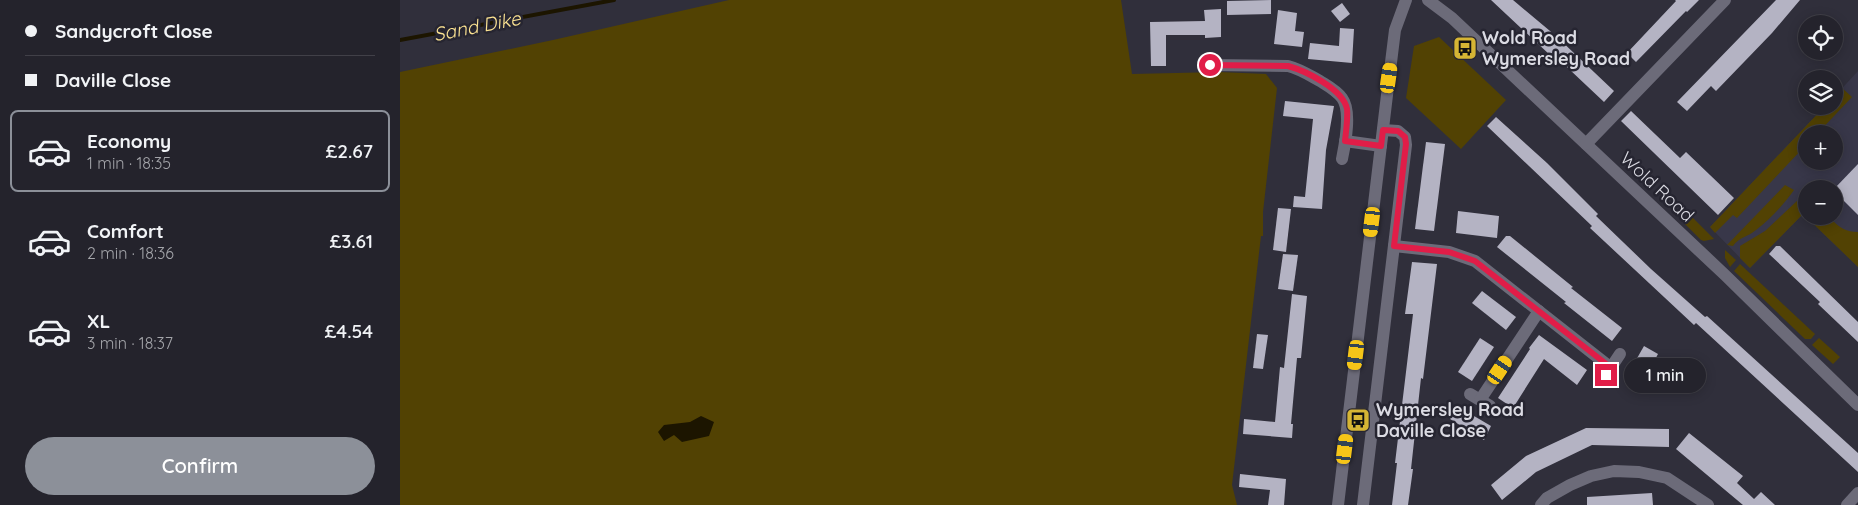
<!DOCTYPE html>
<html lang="en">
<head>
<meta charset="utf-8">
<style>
  body { margin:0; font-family:Quicksand,sans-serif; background:#2c2b34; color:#f1f3f6; height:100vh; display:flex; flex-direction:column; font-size:19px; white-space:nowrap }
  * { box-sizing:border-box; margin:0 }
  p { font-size:16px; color:#a3a4a9 }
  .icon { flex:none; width:28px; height:28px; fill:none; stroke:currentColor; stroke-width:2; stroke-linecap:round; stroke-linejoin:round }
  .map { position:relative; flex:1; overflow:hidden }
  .side { display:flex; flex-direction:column; background:#24232c; width:400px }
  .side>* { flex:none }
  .top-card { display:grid; align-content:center; height:110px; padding:0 25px; background:#24232c }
  .tools { position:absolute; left:1398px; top:15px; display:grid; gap:10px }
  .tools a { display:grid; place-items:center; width:45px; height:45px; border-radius:50%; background:#24232c; box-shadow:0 2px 12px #0003,0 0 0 1px #414048; font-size:25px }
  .end { position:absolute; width:22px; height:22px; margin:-11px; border:6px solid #e11d48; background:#fff; box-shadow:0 0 0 2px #fff }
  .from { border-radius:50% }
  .bubble { position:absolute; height:35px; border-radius:18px; background:#24232c; box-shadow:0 2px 12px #0003,0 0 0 1px #414048; font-size:16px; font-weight:600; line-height:35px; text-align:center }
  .car { position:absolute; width:15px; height:30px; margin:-15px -8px; border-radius:6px; box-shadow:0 0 4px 1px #0007; background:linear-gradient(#f5c518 24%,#345 0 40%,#f5c518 0 76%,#345 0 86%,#f5c518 0) }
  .top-card b { display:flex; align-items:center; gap:18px; height:48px; font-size:19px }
  .top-card b+b { border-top:1px solid #414048 }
  .top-card i { width:12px; height:12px; background:#f1f3f6 }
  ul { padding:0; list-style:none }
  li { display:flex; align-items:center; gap:15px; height:82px; margin:0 10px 8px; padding:0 15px; border:2px solid transparent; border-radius:8px }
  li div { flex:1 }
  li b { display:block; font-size:19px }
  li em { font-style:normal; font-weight:600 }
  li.current { border-color:#8c9099 }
  li>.icon { width:45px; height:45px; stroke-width:1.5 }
  .primary-button { display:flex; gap:10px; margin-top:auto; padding:10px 25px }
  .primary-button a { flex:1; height:58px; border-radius:30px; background:#8c9099; color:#fff; font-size:20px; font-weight:600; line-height:58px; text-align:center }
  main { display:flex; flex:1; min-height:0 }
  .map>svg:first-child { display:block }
  .built { fill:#383749; fill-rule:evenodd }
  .green { fill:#524203 }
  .water { fill:#1c1500 }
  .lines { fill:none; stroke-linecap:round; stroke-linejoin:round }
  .stream { stroke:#1c1500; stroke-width:4 }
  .building { fill:#b4b3c3 }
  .minor { stroke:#6c6b79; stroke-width:12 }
  .route { stroke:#e11d48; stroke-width:6 }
  .labels { text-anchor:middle; stroke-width:5; stroke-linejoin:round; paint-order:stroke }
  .poi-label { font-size:18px; font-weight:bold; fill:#dbdbe3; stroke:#262531; text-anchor:start }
  .street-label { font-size:18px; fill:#dbdbe3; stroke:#262531 }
  .water-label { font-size:19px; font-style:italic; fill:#fce392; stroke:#262531 }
</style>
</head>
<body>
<main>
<section class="side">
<div class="top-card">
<b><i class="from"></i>Sandycroft Close</b>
<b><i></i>Daville Close</b>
</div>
<ul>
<li class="current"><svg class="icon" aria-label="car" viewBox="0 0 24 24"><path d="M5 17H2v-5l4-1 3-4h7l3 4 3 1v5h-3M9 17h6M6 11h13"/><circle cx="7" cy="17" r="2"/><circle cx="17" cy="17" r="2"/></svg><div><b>Economy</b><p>1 min · 18:35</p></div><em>£2.67</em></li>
<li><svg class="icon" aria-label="car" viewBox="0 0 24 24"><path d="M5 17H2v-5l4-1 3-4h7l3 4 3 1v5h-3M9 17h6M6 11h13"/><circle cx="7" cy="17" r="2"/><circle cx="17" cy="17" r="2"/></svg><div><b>Comfort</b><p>2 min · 18:36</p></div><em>£3.61</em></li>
<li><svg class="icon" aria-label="car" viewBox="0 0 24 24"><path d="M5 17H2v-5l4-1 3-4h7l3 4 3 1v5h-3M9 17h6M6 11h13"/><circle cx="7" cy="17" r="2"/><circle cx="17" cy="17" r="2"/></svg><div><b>XL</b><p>3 min · 18:37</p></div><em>£4.54</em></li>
</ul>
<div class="primary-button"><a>Confirm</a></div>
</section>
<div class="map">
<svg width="1458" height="505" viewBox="0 0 1458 505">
  <rect width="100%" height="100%" fill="#302f3b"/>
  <path class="built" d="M1458 71V267L1403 214 1350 268 1310 227 1425 106H1434V97ZM1406 134H1434V161H1406ZM1406 189H1434V216H1406Z"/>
  <g class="green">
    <polygon points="329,0 721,0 732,74 819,72 866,74 877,88 863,212 863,236 861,236 832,485 837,505 0,505 0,72 153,40"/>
    <polygon points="1039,37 1106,100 1061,149 1006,98 1014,46"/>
    <polygon points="1442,88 1452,97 1417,134 1406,134 1406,145 1337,218 1333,215 1315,233 1310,227 1425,106 1434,106 1434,97"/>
    <path d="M1385 185 1394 190C1383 205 1371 219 1356 230 1348 237 1339 237 1333 246L1327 245Z"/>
    <path d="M1398 200H1406V216H1421L1428 223 1432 220C1440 228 1446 232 1458 232V267L1403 214 1350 268 1340 258V246L1365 231Z"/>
    <polygon points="1291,216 1314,239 1304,241 1301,240 1285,224"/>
    <polygon points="1325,250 1336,260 1330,267 1325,258"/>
    <polygon points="1340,264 1415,334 1411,339 1405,339 1334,271"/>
    <polygon points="1419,338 1440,357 1433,364 1412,345"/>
  </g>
  <polygon class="water" points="301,416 314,422 309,436 282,442 274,435 264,441 258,432 264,425 290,422"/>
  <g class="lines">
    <polyline class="stream" points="0,40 214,0"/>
  </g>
  <g class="building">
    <polygon points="871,0 871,14 827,15 827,1"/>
    <polygon points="1091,0 1113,0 1156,36 1214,91 1204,102 1152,53 1150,55"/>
    <polygon points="1275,0 1299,0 1287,12 1286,11 1236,62 1227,53 1276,1"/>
    <polygon points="1376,0 1400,0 1372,33 1316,91 1311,86 1287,111 1277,102"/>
    <polygon points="942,3 950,14 940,22 931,11"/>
    <polygon points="821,9 821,37 805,38 805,35 766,35 766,66 751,66 750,22 805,21 804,10"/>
    <polygon points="878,10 897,13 895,31 904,32 902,47 874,44"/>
    <polygon points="940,28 954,29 952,63 908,59 910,43 939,46"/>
    <polygon points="885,101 934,106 926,150 922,209 893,207 894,196 905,197 913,119 883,116"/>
    <polygon points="1231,111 1280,158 1286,152 1334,198 1318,215 1221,121"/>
    <polygon points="1096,117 1147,163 1198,214 1196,216 1251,269 1305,317 1307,316 1458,453 1458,472 1296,323 1294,325 1190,228 1192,226 1087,126"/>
    <polygon points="1026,142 1045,144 1034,231 1015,229"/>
    <polygon points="1458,164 1458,215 1434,191 1434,189"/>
    <polygon points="878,208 891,209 886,252 873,250"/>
    <polygon points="1058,211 1099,216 1097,238 1056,233"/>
    <polygon points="1106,236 1110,236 1173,287 1171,288 1222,328 1212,341 1164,303 1166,302 1097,247"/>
    <polygon points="1376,246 1380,246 1458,322 1458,342 1418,304 1420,302 1369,254"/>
    <polygon points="883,254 898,255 893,291 878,289"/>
    <polygon points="1012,262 1037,264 1023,379 1021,378 1011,469 1013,469 1008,505 992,505 997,463 995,463 1013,314 1005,314"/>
    <polygon points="1082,291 1116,317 1106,330 1072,303"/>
    <polygon points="892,294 907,296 901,358 897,358 891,424 893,424 892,438 843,434 844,419 875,422 880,367 884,368"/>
    <polygon points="857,334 868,335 863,369 853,368"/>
    <polygon points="1139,335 1187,370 1177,385 1144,359 1113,408 1098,398 1130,349 1129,348"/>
    <polygon points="1080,338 1094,347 1072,381 1058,372"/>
    <polygon points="1244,346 1258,354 1239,389 1224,381"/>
    <polygon points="1057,406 1091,426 1084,440 1050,419"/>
    <polygon points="1186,428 1269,429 1269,447 1192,445 1136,472 1102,500 1091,485 1126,456"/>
    <polygon points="1289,433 1343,476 1337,483 1354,499 1361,492 1375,505 1343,505 1276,449"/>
    <polygon points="840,474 886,479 884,505 868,505 870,490 839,487"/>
    <polygon points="1252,493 1253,505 1187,505 1187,497"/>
  </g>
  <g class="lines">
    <g class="minor">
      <polyline points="1028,0 1052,18 1325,275 1458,405"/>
      <path d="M810 65 888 66C900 69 909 75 920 81 928 86 936 90 942 98 952 111 945 144 942 159"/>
      <polyline points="945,141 981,146"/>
      <polyline points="1186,144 1325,0"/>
      <polyline points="994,246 1049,252 1075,261 1210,367"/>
      <polyline points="1206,375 1220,354"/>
      <polyline points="1070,394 1090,406"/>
      <polyline points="1080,400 1139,311"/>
      <polyline points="938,505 987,95 995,30 1006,0"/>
      <polyline points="963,505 1006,145 1005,137 998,131 983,130"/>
      <polyline points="1141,505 1147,498 1170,485 1191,476 1214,471 1239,472 1267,478 1308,505"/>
      <polyline points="1447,505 1458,493"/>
    </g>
  </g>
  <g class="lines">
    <path class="route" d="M810 65 888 66C906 71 943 89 947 109 948 119 946 131 945 141L981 146 983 130 998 131 1005 137 1006 144 994 246 1049 252 1075 261 1210 367 1206 375"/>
  </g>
  <defs>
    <g id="bus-square" transform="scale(1.25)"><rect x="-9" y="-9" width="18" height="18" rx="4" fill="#d6b534" stroke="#262531"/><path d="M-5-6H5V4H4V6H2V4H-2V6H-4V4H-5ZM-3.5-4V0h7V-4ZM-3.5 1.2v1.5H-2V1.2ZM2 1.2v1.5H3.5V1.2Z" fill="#111"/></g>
  </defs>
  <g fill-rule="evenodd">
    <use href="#bus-square" x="1065" y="48"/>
    <use href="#bus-square" x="958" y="420"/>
  </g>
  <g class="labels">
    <g class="poi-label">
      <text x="1082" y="44">Wold Road<tspan x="1082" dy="21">Wymersley Road</tspan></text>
      <text x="976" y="416">Wymersley Road<tspan x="976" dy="21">Daville Close</tspan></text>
    </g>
    <g class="street-label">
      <text transform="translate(1257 187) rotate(43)" y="6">Wold Road</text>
    </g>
    <g class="water-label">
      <text transform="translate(77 26) rotate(-11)" y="7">Sand Dike</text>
    </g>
  </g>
</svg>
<div class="tools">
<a><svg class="icon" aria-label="locate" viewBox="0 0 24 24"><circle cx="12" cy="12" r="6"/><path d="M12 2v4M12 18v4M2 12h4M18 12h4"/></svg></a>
<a><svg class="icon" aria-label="layers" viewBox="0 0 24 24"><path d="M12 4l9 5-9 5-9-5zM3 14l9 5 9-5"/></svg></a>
<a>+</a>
<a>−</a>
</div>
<i class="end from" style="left:810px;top:65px"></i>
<i class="end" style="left:1206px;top:375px"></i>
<div class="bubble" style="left:1224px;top:358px;width:82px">1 min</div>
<i class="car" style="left:989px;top:78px;rotate:8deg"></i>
<i class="car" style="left:972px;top:222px;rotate:187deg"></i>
<i class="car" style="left:956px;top:355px;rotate:187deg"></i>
<i class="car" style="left:1100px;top:370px;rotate:34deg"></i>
<i class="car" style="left:945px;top:449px;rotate:7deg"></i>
</div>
</main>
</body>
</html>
